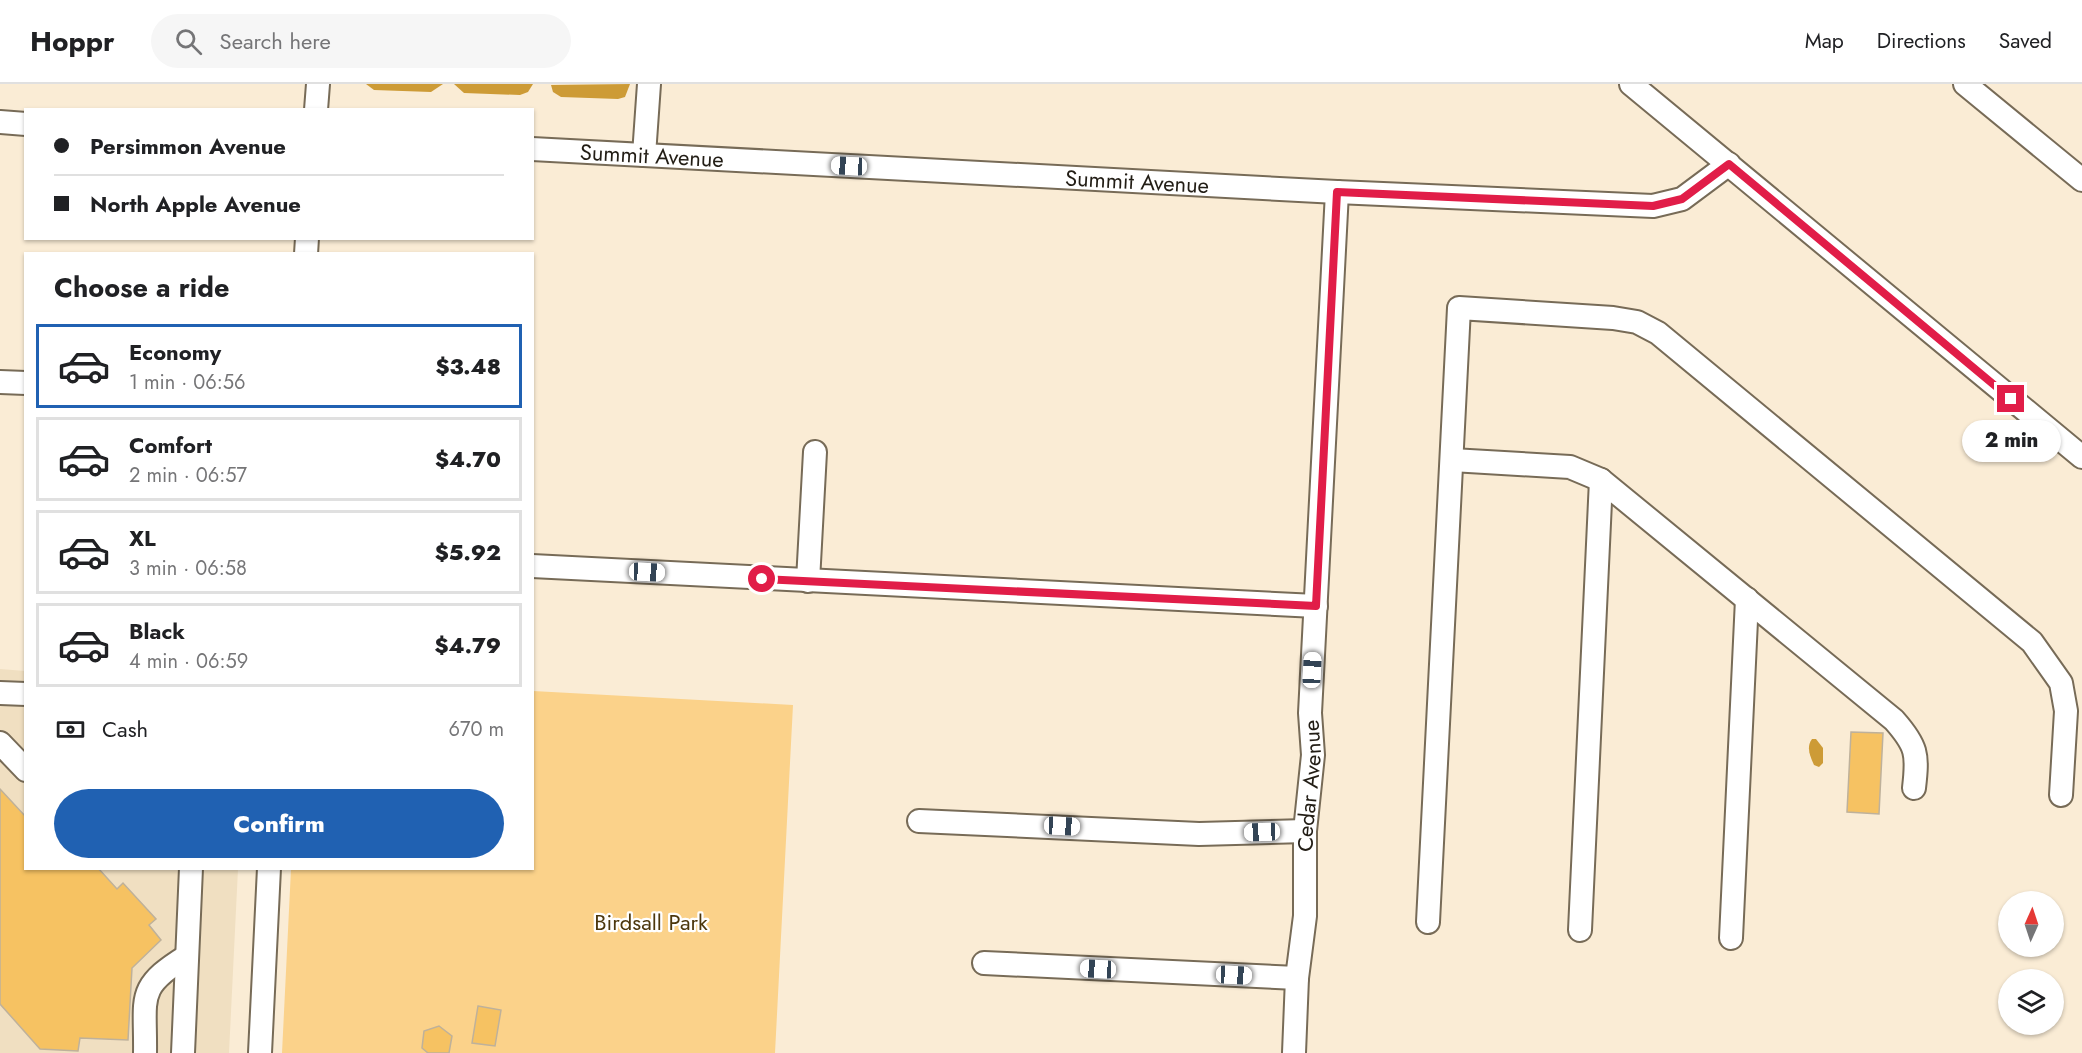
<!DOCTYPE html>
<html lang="en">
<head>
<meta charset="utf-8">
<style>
  body { margin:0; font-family:Jost,sans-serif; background:#f6f6f6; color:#202124; height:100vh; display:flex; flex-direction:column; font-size:22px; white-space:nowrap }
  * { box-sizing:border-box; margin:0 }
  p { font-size:20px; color:#757577 }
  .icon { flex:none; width:33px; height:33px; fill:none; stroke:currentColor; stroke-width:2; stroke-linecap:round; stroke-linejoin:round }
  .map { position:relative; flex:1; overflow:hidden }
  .details { position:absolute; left:24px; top:168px; width:510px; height:618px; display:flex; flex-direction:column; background:#fff; border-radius:0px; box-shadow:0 2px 4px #0004 }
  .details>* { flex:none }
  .top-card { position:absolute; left:24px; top:24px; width:510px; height:132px; border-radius:0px; box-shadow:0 2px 4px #0004; display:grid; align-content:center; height:132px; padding:0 30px; background:#fff }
  .needle { width:39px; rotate:3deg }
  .tools { position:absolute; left:1998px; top:807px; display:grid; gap:12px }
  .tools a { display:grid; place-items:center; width:66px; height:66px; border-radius:50%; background:#fff; box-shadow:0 2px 4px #0004; font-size:30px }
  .end { position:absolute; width:27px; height:27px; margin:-14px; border:8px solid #e11d48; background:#fff; box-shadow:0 0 0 3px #fff }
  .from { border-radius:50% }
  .bubble { position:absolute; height:42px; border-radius:21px; background:#fff; box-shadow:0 2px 4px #0004; font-size:20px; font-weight:800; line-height:42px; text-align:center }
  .car { position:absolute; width:18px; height:36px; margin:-18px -9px; border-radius:8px; box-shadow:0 0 4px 2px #0007; background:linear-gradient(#fff 24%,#345 0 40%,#fff 0 76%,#345 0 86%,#fff 0) }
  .top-card b { display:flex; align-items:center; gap:21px; height:57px; font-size:22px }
  .top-card b+b { border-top:2px solid #e0e0e0 }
  .top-card i { width:15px; height:15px; background:#202124 }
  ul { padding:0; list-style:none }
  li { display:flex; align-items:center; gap:18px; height:84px; margin:0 12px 9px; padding:0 18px; border:3px solid #e0e0e0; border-radius:0px }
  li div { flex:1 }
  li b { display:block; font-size:22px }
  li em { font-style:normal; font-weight:800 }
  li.on { border-color:#2061b2 }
  li>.icon { width:54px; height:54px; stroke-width:1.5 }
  h2 { padding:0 30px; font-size:27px; line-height:72px }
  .pay { display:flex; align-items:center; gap:15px; height:66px; padding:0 30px; font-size:22px }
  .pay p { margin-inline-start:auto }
  .button { display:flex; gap:12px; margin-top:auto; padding:12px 30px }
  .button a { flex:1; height:69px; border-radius:36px; background:#2061b2; color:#fff; font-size:24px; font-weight:800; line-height:69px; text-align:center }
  header { display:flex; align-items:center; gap:36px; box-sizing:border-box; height:84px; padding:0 30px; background:#fff; border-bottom:2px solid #e0e0e0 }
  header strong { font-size:28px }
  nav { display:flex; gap:33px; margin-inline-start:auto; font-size:21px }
  .search { width:420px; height:54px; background:#f6f6f6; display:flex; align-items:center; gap:15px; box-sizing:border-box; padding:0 21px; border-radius:33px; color:#757577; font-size:22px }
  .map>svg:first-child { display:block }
  .built { fill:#f0dfc1 }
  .green { fill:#fbd28a }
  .water { fill:#cd9b36 }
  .building { fill:#f6c262; stroke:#beb19b; stroke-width:1.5 }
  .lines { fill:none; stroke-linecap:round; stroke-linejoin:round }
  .minor-casing { stroke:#776b57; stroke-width:26 }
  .minor { stroke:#fff; stroke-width:22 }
  .route { stroke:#e11d48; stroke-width:8 }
  .labels { text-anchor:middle; stroke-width:4.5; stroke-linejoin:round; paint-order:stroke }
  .street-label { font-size:22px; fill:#221d15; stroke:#fff }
  .park-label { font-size:22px; fill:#4c370d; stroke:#fff }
</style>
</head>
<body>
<header>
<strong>Hoppr</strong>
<div class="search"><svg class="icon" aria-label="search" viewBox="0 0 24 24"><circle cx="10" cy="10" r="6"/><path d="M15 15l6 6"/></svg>Search here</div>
<nav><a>Map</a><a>Directions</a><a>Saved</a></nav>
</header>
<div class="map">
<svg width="2082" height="969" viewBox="0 0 2082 969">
  <rect width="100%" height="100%" fill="#faecd5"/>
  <polygon class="built" points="0,585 25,587 26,784 238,785 229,969 0,969"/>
  <polygon class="green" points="533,607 793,621 775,969 282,969 291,785 532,784"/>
  <g class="water">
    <polygon points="366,0 443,0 431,8 374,6"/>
    <polygon points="454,0 533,0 528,8 520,11 464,9"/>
    <polygon points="630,0 625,13 618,15 561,13 553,8 551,1"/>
    <path d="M1812 655H1816L1823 664V679L1819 683 1814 681C1810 672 1806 663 1812 655Z"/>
  </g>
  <g class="building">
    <polygon points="1851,648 1883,649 1879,730 1847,728"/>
    <polygon points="0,705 26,733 26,784 98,784 117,805 123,799 156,835 149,841 161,856 132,884 128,956 80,954 78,967 40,965 0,920"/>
    <polygon points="478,922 501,926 495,962 472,959"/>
    <polygon points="439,942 452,952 449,969 428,969 422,964 424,947"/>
  </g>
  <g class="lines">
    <g class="minor-casing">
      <g id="minor">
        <polyline points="1631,0 2082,373"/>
        <polyline points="1965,0 2082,96"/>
        <polyline points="316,26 318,0"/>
        <polyline points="0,38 26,40"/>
        <path id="s1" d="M532 65 1337 108 1653 122 1682 115 1729 80"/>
        <polyline points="644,71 649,0"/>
        <polyline points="306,170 307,154"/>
        <polyline points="0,298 26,299"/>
        <path d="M1452 376 1570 383 1601 396 1894 636C1917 662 1918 670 1914 704"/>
        <polyline points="532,482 1316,522"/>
        <polyline points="808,497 815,368"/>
        <polyline points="0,609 26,610"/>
        <polyline points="0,659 26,686"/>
        <polyline points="919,737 1199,750 1305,747"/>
        <polyline points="1428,838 1459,224 1613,234 1637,238 1658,249 2032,558 2061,599 2066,627 2061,711"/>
        <polyline points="1580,846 1601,396"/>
        <polyline points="1731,854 1747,515"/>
        <polyline points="984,879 1297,894"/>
        <path d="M145 969C146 913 135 904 187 872"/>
        <polyline points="183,969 191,784"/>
        <polyline points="260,969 269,784"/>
        <path id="s2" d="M1294 969 1297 894 1305 832V747L1313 671 1310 629 1337 108"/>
      </g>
    </g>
    <use href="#minor" class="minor"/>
  </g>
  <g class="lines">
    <polyline class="route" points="762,495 1316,522 1337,108 1653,122 1682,115 1729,80 2011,315"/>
  </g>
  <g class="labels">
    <g class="street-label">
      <text dy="8" stroke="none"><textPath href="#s1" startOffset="120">Summit Avenue</textPath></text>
      <text dy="8" stroke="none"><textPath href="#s1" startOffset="606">Summit Avenue</textPath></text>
      <text dy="8" stroke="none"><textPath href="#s2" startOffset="268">Cedar Avenue</textPath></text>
    </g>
    <g class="park-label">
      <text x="651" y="846">Birdsall Park</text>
    </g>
  </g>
</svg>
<div class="tools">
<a><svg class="needle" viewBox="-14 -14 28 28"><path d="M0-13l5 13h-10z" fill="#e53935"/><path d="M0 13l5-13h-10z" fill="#757577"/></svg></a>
<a><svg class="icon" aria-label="layers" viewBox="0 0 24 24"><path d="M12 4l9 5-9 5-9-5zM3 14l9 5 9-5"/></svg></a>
</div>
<i class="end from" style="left:762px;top:495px"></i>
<i class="end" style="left:2011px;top:315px"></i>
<div class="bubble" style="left:1962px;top:336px;width:99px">2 min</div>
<i class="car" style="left:849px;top:82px;rotate:273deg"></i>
<i class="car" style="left:647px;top:488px;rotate:93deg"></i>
<i class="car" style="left:1312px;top:586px;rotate:3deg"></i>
<i class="car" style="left:1062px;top:742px;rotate:93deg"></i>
<i class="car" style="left:1262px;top:748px;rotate:268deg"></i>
<i class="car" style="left:1098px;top:885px;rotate:273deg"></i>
<i class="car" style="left:1234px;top:891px;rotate:93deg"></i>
<div class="top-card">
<b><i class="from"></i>Persimmon Avenue</b>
<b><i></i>North Apple Avenue</b>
</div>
<section class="details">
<h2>Choose a ride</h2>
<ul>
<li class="on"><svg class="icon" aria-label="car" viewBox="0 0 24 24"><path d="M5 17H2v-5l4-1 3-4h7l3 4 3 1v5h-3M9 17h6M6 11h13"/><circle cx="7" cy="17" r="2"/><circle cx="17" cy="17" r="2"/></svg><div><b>Economy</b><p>1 min · 06:56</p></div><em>$3.48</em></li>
<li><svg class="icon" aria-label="car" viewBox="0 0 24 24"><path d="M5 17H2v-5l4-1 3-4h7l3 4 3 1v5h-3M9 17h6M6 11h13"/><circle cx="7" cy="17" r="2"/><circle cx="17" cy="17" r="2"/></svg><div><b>Comfort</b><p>2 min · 06:57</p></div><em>$4.70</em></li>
<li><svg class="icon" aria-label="car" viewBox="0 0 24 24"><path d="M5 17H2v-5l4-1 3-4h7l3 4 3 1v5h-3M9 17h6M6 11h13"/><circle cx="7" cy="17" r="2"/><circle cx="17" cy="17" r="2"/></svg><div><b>XL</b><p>3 min · 06:58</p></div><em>$5.92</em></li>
<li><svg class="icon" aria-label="car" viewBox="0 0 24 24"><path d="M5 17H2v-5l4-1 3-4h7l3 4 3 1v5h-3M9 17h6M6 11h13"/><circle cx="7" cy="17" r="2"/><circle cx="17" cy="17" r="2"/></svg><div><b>Black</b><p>4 min · 06:59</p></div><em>$4.79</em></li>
</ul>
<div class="pay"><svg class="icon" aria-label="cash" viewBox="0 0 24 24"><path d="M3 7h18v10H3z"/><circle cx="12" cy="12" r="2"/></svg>Cash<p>670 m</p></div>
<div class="button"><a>Confirm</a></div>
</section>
</div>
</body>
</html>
